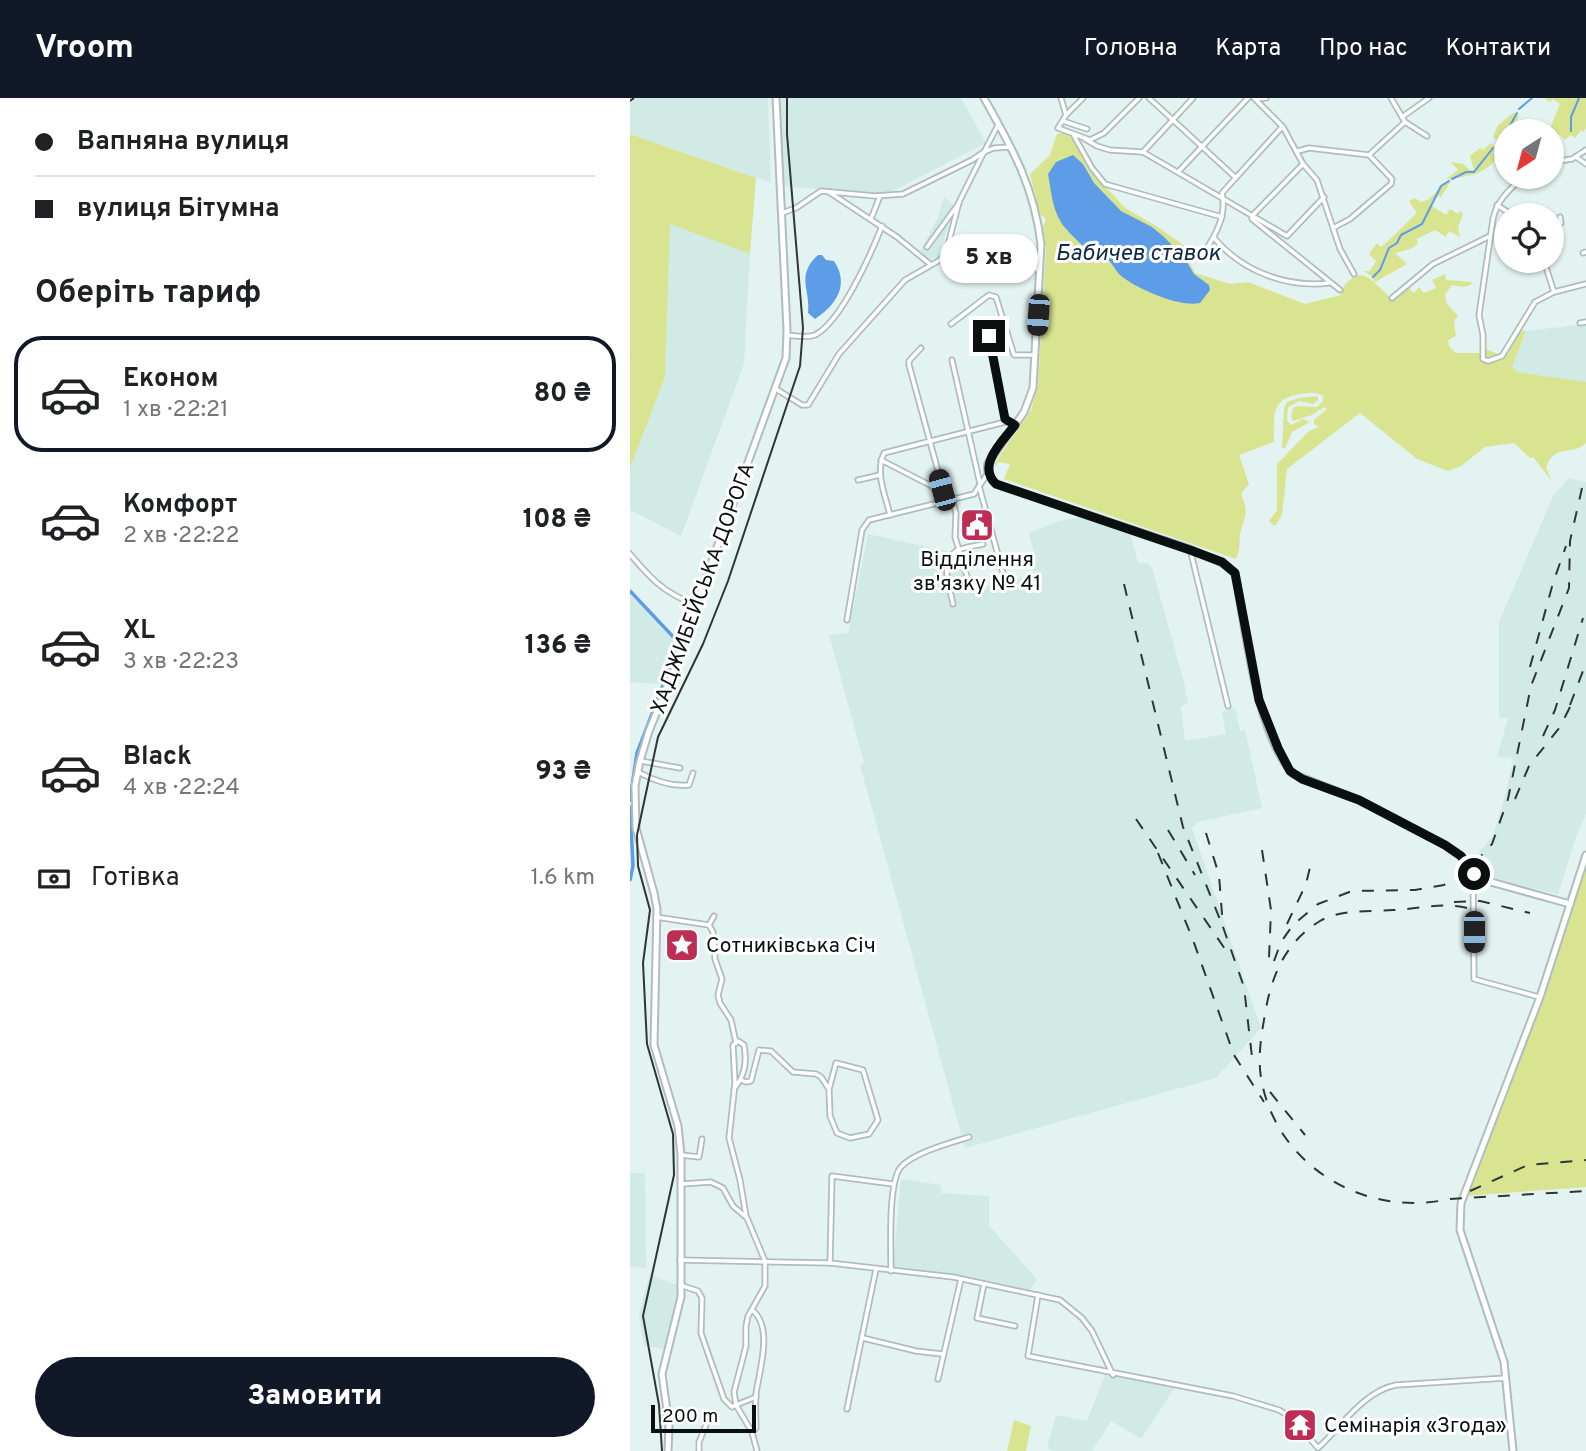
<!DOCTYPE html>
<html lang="uk">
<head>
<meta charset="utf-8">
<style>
  body { margin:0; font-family:Overpass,sans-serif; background:#f6f6f6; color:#202124; height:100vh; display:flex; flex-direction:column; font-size:26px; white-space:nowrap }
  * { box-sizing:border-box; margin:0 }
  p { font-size:23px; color:#757577 }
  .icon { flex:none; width:38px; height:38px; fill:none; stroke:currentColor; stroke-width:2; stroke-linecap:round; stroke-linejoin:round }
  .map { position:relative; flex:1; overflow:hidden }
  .panel { display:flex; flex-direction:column; background:#fff; width:630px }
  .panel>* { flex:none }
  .hud { display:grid; align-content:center; height:154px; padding:0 35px; background:#fff }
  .needle { width:46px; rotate:216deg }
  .fabs { position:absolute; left:864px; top:21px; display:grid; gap:14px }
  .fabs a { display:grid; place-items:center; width:70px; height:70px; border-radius:50%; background:#fff; box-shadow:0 2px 5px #0004; font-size:35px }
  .scale { position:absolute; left:21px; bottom:18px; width:105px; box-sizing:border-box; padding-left:7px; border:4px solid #0a100f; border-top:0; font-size:19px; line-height:24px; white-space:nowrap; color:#0a100f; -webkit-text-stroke:5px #fff; paint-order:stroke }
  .end { position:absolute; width:32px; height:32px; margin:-16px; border:9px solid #0a100f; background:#fff; box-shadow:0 0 0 4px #fff }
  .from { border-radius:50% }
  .bubble { position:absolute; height:49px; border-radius:24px; background:#fff; box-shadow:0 2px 5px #0004; font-size:23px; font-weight:800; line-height:49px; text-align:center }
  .car { position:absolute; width:21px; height:42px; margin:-21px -10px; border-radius:9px; box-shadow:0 0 5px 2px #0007; background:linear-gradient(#222 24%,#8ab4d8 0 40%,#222 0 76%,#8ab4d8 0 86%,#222 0) }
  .hud b { display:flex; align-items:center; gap:24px; height:66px; font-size:26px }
  .hud b+b { border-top:2px solid #e0e0e0 }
  .hud i { width:18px; height:18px; background:#202124 }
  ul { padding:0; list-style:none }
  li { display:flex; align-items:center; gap:21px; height:116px; margin:0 14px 10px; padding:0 21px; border:4px solid transparent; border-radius:28px }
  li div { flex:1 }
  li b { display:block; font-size:26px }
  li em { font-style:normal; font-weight:800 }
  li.current { border-color:#111827 }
  li>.icon { width:63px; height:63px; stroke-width:1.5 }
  h2 { padding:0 35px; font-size:32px; line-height:84px }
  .pay { display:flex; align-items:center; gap:18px; height:77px; padding:0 35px; font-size:26px }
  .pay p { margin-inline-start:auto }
  .action { display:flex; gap:14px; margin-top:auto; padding:14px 35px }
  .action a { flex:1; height:80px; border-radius:42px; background:#111827; color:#fff; font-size:28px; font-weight:800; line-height:80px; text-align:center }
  header { display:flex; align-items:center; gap:42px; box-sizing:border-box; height:98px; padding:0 35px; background:#111827; color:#fff }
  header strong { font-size:33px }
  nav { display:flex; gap:38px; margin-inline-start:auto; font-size:24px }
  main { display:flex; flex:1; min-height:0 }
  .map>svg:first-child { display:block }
  .built { fill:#d1eae6 }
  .green { fill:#d9e490 }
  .water { fill:#5d9de8 }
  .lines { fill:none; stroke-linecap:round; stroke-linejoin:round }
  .stream { stroke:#5d9de8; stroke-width:2 }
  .canal { stroke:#5d9de8; stroke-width:3.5 }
  .minor-casing { stroke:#afbebc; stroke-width:7 }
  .tertiary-casing { stroke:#afbebc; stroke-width:9 }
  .secondary-casing { stroke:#afbebc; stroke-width:9 }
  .minor { stroke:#fff; stroke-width:3.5 }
  .tertiary { stroke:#fff; stroke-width:5 }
  .secondary { stroke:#fff; stroke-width:5 }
  .tram { stroke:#2f3635; stroke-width:2 }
  .rail { stroke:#2f3635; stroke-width:2; stroke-dasharray:12 12; stroke-linecap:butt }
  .route { stroke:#0a100f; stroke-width:9 }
  .labels { text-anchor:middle; stroke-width:6; stroke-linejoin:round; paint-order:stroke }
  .poi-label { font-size:21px; fill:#0a100f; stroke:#fff; text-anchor:start }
  .street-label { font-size:21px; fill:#0a100f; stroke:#fff }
  .water-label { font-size:23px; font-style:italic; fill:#102a48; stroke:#fff }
</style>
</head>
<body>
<header>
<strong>Vroom</strong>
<nav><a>Головна</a><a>Карта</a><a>Про нас</a><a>Контакти</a></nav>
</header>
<main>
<section class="panel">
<div class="hud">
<b><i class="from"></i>Вапняна вулиця</b>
<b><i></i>вулиця Бітумна</b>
</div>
<h2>Оберіть тариф</h2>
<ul>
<li class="current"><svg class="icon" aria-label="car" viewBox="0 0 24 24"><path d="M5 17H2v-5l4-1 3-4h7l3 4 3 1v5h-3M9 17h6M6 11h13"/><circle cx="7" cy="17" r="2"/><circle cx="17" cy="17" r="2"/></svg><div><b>Економ</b><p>1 хв · 22:21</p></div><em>80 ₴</em></li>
<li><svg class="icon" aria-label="car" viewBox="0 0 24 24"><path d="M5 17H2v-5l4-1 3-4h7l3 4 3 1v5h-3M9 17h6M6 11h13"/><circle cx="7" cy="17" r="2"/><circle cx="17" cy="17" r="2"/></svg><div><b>Комфорт</b><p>2 хв · 22:22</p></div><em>108 ₴</em></li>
<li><svg class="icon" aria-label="car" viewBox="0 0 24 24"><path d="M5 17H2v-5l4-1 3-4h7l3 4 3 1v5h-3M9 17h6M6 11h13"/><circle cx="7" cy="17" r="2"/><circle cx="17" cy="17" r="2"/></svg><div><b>XL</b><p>3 хв · 22:23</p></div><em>136 ₴</em></li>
<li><svg class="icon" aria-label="car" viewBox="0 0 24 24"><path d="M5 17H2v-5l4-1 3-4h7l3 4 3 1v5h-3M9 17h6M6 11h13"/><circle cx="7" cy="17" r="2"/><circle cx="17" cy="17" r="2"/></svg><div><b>Black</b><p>4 хв · 22:24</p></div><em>93 ₴</em></li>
</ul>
<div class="pay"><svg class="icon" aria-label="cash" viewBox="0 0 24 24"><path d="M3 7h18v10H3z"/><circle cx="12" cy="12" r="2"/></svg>Готівка<p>1.6 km</p></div>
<div class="action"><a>Замовити</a></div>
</section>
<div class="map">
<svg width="956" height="1353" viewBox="0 0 956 1353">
  <rect width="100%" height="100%" fill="#e3f3f1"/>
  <g class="built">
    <polygon points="0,0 138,0 141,85 0,36"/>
    <polygon points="147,0 331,0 356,45 255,97 152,88"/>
    <polygon points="314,99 324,108 309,159 301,161 290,154 308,119"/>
    <polygon points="39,125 120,156 114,266 51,438 0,412 0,370 35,279"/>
    <polygon points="956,226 956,284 888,274 882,269 896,233"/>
    <polygon points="939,380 956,384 956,716 947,736 928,796 854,779 841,765 863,737 875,699 883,660 867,659 878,620 869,620 869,524 923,398"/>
    <polygon points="455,418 500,435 508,465 518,466 522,470 554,584 558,606 551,608 555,643 596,636 592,613 605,610 610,633 615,632 632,710 568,724 562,730 631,930 586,980 335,1050 230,667 234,665 199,537 218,535 238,436 330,456 341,492 398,478 400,489 406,487 401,465 406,462 399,437 401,434 426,424"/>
    <polygon points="0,497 45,544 31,586 0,584"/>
    <polygon points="0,1075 15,1075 16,1170 0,1168"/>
    <polygon points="271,1081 311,1087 311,1095 359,1098 359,1128 407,1181 400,1193 332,1179 263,1171"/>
    <polygon points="20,1176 48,1188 47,1208 36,1251 14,1248 9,1216"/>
    <polygon points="475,1277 546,1288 511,1341 481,1323 462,1353 423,1353 417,1350 426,1317 457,1323"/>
  </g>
  <g class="green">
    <polygon points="914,0 956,0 956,30 953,34 951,32 945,40 941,37 935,42 929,36 926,40 922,39 922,33 919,33 930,6 923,1 920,4"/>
    <polygon points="883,15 887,15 889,19 884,26 883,33 877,33 877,67 865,64 874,54 863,38 868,27"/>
    <path d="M436 35 447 47 456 67 495 110 528 129 556 149V157L565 175 600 186 618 184 675 206 711 197C712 190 714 187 720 182 735 167 750 192 763 202L779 190 784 195 789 189 794 195 806 190 802 182 815 176 816 182 842 184 841 187 834 189 822 187 815 196 817 206 828 218 824 223 826 238 818 242 819 248 826 255H852L856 251 875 259 892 232 896 233 882 269 888 274 956 284V345C942 359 926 344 916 369L921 382 903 359 900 360 884 345 855 349 831 368 818 373 787 361 730 315 657 371 652 417 646 427H643L639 423 647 412V366L679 333 689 329 684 326V322L697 311 694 309 682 317 663 323 661 319 663 310 667 308 687 309 693 303V298C686 294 679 295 671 296 640 300 644 319 644 344L609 357 619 386 611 396C620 416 614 418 610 437 609 446 610 453 606 461L374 381 380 366 368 364 365 369V365L401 312 408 286 416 151 413 129 416 121 410 116 400 76 420 57 427 36Z"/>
    <polygon points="0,36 126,80 120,156 40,126 35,279 0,370"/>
    <path d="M861 45 869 52C863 76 837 79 816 81L828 72 821 64 833 66 840 72H844L840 58 850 50 853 52Z"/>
    <polygon points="818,83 821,83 810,100 809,97 803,103 802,108 816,117 820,111 828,116 830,113 833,115 828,130 830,139 819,133 816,139 805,132 787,141 788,146 780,151 765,155 777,166 745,184 741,178 734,173 740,173 746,163 739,156 747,145 751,149 756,145 787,115 779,103 785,100 791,104 799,101 810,90 810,87"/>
    <polygon points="688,298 688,302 683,306 669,303 658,309 657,323 661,327 673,321 680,324 662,334 655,350 652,350 654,310 657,304 669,300"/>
    <polygon points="956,760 956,1089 834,1098 901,923"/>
    <polygon points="384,1322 401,1328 396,1353 377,1353"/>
  </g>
  <g class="water">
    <path d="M443 57 453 66 464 85 491 113 522 129 533 138 554 159 564 176 579 187 580 192 570 205C550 210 505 190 490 177 485 172 482 164 476 160 471 155 467 156 461 154 456 152 433 129 431 124 422 110 421 92 418 76L426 64Z"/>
    <path d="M188 157H192L196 162 204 163C220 187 206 207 185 221L178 215C181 192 165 178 188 157Z"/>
  </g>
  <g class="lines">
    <g class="stream">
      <polyline points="889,11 902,0"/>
      <polyline points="877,33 887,15"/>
      <polyline points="941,33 941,19 949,0"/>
      <polyline points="868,46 876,35"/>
      <polyline points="822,81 836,74 844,74 863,50"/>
      <polyline points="743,179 750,172 759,150 767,145 771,137 792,126 811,88 819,83"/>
    </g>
    <g class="canal">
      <polyline points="0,493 49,545 7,655 0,702"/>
      <polyline points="0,709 3,768 0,782"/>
    </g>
    <g class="minor-casing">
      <g id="minor">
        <polyline points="431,0 436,17"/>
        <polyline points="453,0 436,17 428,30 460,42 474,35 509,0"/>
        <polyline points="519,0 606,80"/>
        <polyline points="624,0 653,29 673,66 687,82 710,151 724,176"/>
        <polyline points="626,1 636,0"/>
        <polyline points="772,19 799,0"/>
        <polyline points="433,23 457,31"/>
        <polyline points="775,24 797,38"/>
        <polyline points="444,38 462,70 475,86 592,119"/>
        <polyline points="455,41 467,48 480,52 513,54 657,138 694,99"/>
        <polyline points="668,53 679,50 739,57 762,81 761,86 720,121 705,129"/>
        <polyline points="513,54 563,0"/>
        <polyline points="739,57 775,24 761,0"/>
        <polyline points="946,59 956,66"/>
        <polyline points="922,64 942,61 956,52"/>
        <polyline points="673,66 622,118 622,121 710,192"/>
        <polyline points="548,74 618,0"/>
        <path d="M893 79C880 91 867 102 863 121L849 217 853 237V261L858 263 872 258 905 204 924 194 956 186"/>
        <polyline points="199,94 267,139 300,166"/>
        <polyline points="867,107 882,117"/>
        <polyline points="152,115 166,110 191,93 245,98 273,96 342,62 354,54 368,27"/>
        <polyline points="241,121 250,98"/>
        <polyline points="922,131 931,125 930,119"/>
        <path d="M584 140C612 173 656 190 699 185"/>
        <polyline points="297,149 329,105"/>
        <path d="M574 155C586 136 597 117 592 95L652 29"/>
        <polyline points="953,155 956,154"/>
        <path d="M346 156C381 139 383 153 409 173"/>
        <polyline points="914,163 924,194"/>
        <polyline points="762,200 803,166 860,138"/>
        <polyline points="950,225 956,224"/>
        <polyline points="321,226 359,197 366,199 384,257 405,257"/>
        <path d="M157 237C166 238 177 240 185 237 211 224 241 156 252 128"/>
        <polyline points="359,238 375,321 385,327"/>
        <polyline points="291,250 279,263 279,267 316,402"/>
        <polyline points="322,262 350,386"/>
        <polyline points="146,291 172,307 178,307 209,256 275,182 310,162 316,155 329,104 354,54 364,50 381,49"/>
        <polyline points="251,362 323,399"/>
        <polyline points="228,382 250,377"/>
        <polyline points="349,388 376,486"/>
        <polyline points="322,401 326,415 325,439 339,485"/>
        <path d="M260 417C255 396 245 376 254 355L379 323"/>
        <polyline points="560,451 598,608"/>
        <path d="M0 456C21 481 34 495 66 507"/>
        <path d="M323 506C320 490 309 465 326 453 333 449 345 448 353 446"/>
        <polyline points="217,522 232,432 239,422 344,396 358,375"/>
        <polyline points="11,663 50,670"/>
        <path d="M8 674C23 682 41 689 59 687L63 675"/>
        <polyline points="843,776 844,881 909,899"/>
        <polyline points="26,819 79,827 83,834 85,861 92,881 88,897 90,905 101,922 106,945"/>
        <polyline points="79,827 84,818"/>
        <polyline points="111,982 116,984 121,983 129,952 141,953 163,974 186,976 191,979 199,991 200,1018 207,1035 220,1040 239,1036 248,1022 233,972 206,965 199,991"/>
        <path d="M104 991C115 977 117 965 114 947L108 943 103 947 105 985 99 1040 110 1082 116 1118"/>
        <polyline points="51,1057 69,1059 72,1041"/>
        <polyline points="52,1086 81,1084 93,1090 103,1108 117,1120 135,1163 135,1188 118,1218 116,1228 116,1248 104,1294 106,1307 126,1299"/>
        <polyline points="50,1162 200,1165 323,1179 430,1202 452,1220 462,1233 483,1277"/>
        <polyline points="200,1165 202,1078 263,1086"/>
        <path d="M261 1173C261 1150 258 1087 270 1070 282 1055 320 1045 339 1039"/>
        <polyline points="354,1186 347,1220 385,1228"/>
        <polyline points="50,1187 68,1193 72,1200 71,1235 94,1301 102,1309 106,1307 122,1334"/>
        <path d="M408 1197 398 1258 603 1298 649 1312 662 1320 688 1350C711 1329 734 1293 766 1287L876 1280"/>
        <path d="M122 1212C144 1229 129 1273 126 1296 125 1307 126 1319 126 1330L122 1334 127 1353"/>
        <polyline points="233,1240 286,1253 312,1256"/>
        <polyline points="308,1281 331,1181"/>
        <polyline points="217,1311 246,1171"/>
        <polyline points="69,1353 69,1344 76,1327"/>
      </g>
    </g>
    <g class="tertiary-casing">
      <g id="tertiary">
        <path d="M354 0C382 50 404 88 411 146L403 290 394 314 358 365C356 374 359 380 366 386L560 451 592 465 605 475C616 531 625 633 663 676L729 702 815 747 831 758 843 776 850 781 940 806"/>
        <polyline points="38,1353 39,1327 32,1276 51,1199 51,1057 48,1028 24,947 27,811 24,795 6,730 5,688 10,663 19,633 53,550 66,507 156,260 157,232 146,0"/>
      </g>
    </g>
    <g class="secondary-casing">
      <polyline id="secondary" points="883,1353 874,1264 830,1132 831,1105 910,899 956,757"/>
    </g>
    <use href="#minor" class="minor"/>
    <use href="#tertiary" class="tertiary"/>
    <use href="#secondary" class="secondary"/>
    <polyline class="tram" points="32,1353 29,1307 13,1218 44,1077 43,1036 17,946 13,865 20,812 8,768 7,737 28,639 73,546 98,483 170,268 173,230 157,36 157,0"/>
    <g class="rail">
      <polyline points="0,3 4,0"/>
      <polyline points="494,486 553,729 593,829"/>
      <polyline points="900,569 923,485 936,448"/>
      <polyline points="940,607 956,565"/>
      <polyline points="913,638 925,612 953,520"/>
      <polyline points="885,701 899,668 930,629 944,601"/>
      <polyline points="506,721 595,851"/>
      <polyline points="538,732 565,777"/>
      <polyline points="576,735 589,777 593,829 614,889 622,959"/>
      <polyline points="632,752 641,812 639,860"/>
      <polyline points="528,755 563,842 604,957 634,1004"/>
      <polyline points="824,804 850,803 900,815"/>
      <path d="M837 810C813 804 788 811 763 812 740 814 711 811 690 823 655 844 641 879 635 916 631 939 627 962 632 985 649 1070 737 1120 819 1101L956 1093"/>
      <polyline points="657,826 676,786 682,761"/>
      <polyline points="644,863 651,844 663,827 688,806 722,793 785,792 814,787 840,770 862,746 878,701 901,588 939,490 940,443 952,390"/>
      <polyline points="640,994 675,1037"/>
      <polyline points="840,1093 898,1067 956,1062"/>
    </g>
  </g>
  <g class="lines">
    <path class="route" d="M359 238 375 321 385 327C373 343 346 367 366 386L560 452 592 464 605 475 629 602 648 650 660 673 672 681 729 702 815 747 831 758 844 776"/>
  </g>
  <defs>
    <g id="civic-square" transform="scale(1.75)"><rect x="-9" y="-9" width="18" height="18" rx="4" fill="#be2e54" stroke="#fff"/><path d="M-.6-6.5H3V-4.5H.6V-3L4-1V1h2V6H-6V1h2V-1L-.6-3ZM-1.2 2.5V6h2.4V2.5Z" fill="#fff"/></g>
    <g id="sight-square" transform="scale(1.75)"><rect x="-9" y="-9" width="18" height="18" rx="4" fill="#be2e54" stroke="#fff"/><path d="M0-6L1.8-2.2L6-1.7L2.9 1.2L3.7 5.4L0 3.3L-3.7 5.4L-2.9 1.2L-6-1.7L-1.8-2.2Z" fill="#fff"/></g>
    <g id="temple-square" transform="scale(1.75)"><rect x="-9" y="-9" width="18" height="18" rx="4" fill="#be2e54" stroke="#fff"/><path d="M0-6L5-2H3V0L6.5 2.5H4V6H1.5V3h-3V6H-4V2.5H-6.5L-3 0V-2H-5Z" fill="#fff"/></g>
  </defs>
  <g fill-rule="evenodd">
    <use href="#civic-square" x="347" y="427"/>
    <use href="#sight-square" x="52" y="847"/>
    <use href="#temple-square" x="670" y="1327"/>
  </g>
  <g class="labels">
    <g class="poi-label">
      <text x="347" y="468" text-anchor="middle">Відділення<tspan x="347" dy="24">зв'язку № 41</tspan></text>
      <text x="76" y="854">Сотниківська Січ</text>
      <text x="694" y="1334">Семінарія «Згода»</text>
    </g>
    <g class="street-label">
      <text transform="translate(72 490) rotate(-70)" y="7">ХАДЖИБЕЙСЬКА ДОРОГА</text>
    </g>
    <g class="water-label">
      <text x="508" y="162">Бабичев ставок</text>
    </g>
  </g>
</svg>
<div class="fabs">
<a><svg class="needle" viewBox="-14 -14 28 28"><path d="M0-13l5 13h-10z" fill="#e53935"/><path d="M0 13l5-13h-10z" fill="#757577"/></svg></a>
<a><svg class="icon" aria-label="locate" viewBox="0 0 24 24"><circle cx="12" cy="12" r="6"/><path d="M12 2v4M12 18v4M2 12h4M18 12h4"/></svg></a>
</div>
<div class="scale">200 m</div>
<i class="end from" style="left:844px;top:776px"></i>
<i class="end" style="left:359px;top:238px"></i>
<div class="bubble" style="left:310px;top:136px;width:98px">5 хв</div>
<i class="car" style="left:408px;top:217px;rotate:184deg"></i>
<i class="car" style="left:312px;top:392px;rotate:345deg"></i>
<i class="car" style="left:844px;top:834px;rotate:180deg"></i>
</div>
</main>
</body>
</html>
